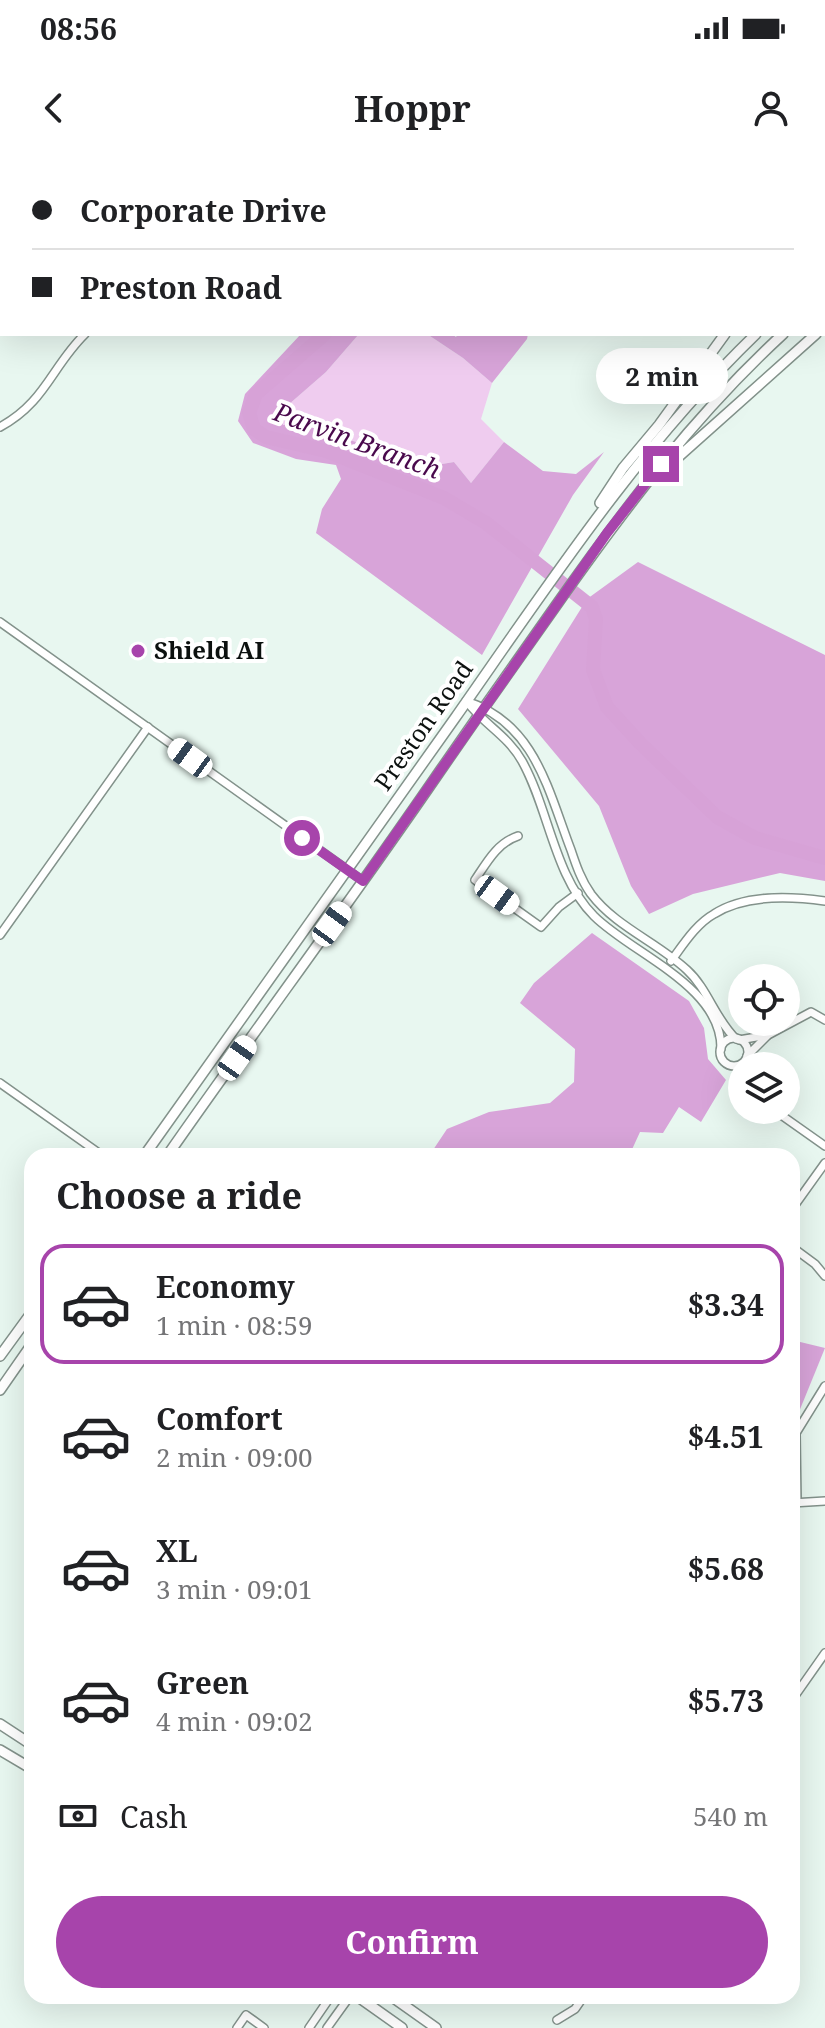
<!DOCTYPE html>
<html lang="en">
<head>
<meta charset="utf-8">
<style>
  body { margin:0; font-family:"Noto Serif",serif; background:#f6f6f6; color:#202124; height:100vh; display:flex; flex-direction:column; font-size:30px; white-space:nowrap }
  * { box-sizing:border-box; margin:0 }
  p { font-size:26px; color:#757577 }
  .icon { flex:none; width:44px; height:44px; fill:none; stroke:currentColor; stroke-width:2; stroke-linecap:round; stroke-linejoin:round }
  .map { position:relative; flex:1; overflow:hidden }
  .side { position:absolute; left:24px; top:988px; width:776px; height:856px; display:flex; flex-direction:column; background:#fff; border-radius:24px; box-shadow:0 8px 32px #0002 }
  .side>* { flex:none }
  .hud { position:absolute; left:0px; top:0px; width:826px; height:176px; box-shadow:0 8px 32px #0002; display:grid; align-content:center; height:176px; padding:0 32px; background:#fff }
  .controls { position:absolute; left:728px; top:804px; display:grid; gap:16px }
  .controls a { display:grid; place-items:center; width:72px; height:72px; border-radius:50%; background:#fff; box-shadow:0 8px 32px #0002; font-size:40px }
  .end { position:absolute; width:36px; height:36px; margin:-18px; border:10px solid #a744ab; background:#fff; box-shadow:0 0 0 4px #fff }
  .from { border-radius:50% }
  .bubble { position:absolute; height:56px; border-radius:28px; background:#fff; box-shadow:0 8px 32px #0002; font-size:26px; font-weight:700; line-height:56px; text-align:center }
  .car { position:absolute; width:24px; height:48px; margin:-24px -12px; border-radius:10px; box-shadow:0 0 6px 2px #0007; background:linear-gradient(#fff 24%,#345 0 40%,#fff 0 76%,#345 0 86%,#fff 0) }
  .hud b { display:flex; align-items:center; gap:28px; height:76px; font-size:30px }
  .hud b+b { border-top:2px solid #e0e0e0 }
  .hud i { width:20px; height:20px; background:#202124 }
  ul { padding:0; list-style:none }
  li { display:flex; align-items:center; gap:24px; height:120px; margin:0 16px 12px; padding:0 16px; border:4px solid transparent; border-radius:24px }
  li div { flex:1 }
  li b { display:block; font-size:30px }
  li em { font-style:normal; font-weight:700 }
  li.on { border-color:#a744ab }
  li>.icon { width:72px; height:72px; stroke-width:1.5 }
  h2 { padding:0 32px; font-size:36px; line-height:96px }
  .pay { display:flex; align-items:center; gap:20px; height:88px; padding:0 32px; font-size:30px }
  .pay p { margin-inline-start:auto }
  .cta { display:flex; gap:16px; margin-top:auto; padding:16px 32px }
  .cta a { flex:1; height:92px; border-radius:48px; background:#a744ab; color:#fff; font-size:32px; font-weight:700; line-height:92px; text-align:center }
  .status { display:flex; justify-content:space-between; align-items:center; height:56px; padding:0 40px; background:#fff; direction:ltr }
  .status svg { height:22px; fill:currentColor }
  header { display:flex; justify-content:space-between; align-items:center; height:104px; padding:0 32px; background:#fff; font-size:36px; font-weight:700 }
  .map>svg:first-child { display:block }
  .green { fill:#efccef }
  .forest { fill:#d8a4d9 }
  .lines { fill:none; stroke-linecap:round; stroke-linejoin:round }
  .river { stroke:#d7a2d7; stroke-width:14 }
  .minor-casing { stroke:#83928b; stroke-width:10 }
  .major-casing { stroke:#83928b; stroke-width:12 }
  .minor { stroke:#fff; stroke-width:7 }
  .major { stroke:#fff; stroke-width:9 }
  .route { stroke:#a744ab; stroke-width:10 }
  .poi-dot { fill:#a744ab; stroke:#fff; stroke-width:3 }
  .labels { text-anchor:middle; stroke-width:8; stroke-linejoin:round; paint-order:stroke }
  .poi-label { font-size:24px; font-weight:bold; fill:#0c110f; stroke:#fff; text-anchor:start }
  .street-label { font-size:24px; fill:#0c110f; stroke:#fff }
  .water-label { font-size:26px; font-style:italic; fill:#49094c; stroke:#fff }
</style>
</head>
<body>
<div class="status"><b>08:56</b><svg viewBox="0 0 49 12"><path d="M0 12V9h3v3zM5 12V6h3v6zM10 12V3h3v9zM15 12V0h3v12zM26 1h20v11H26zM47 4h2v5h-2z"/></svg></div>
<header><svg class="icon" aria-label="back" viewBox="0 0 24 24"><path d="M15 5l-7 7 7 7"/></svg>Hoppr<svg class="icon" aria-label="person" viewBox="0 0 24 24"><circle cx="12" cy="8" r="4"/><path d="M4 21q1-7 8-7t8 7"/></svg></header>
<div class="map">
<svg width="825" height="1868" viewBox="0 0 825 1868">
  <rect width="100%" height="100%" fill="#e8f7f0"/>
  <polygon class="green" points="359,174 427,174 463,198 492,223 481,259 504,282 471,323 454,302 412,309 362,284 303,264 282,265 280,252 326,212"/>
  <g class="forest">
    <polygon points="301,174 359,174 326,212 280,252 283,265 303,264 362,284 412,309 454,302 471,323 504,282 543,311 576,314 604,292 573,335 482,495 316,373 322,349 341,319 336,305 296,299 253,283 238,261 245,234"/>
    <polygon points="427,174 452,174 456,177 458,174 528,174 527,179 492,223 463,198"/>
    <polygon points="638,402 825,495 825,721 780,713 693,734 649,754 631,726 599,646 518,549 587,439"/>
    <polygon points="592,773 689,841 704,868 708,899 726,920 701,962 679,947 663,973 640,972 629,996 429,996 447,969 489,952 550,943 574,922 575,889 520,843 534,823"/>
    <polygon points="792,1180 825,1188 792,1269"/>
  </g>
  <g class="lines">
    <g class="river">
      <polyline points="150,0 150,2"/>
      <polyline points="325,174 256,234 249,253 254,269 266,277 326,291 444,338 486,363 592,447 596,459 593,510 607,547 640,583 717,657 755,678 825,698"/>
    </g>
    <g class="minor-casing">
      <g id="minor">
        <path d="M0 267C45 243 52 206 85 174"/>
        <polyline points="0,462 363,721"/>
        <path d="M466 541C535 563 548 630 571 690 576 705 581 720 591 734 616 767 657 782 687 810 708 829 715 859 736 879"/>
        <path d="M468 543C485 565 508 576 522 601 549 649 554 716 594 756 632 794 722 826 721 889"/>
        <path d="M518 676C497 683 487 702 475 720L541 767 559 747 578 733"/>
        <polyline points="0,775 148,567"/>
        <path d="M671 801C683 785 696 764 714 754 745 734 789 736 825 741"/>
        <circle cx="734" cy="892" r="14"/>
        <polyline points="739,880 768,875 811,852 825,860"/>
        <polyline points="747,896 767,876"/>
        <polyline points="0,923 103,996"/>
        <polyline points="774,950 825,986"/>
        <polyline points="792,1049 825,1003"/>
        <polyline points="792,1087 815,1104 825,1116"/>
        <polyline points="797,1342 796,1273 825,1226"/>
        <polyline points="792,1343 825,1341"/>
        <polyline points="792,1540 825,1493"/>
        <polyline points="557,1860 575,1849 584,1836"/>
        <polyline points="237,1868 246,1855 264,1868"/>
        <polyline points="309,1868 331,1836"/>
        <polyline points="327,1868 350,1836"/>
      </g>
    </g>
    <g class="major-casing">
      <g id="major">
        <polyline points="785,0 788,2"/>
        <polyline points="824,28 825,28"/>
        <polyline points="824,49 825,55"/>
        <polyline points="824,67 825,62"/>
        <polyline points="824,81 825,80"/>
        <polyline points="824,113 825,112"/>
        <polyline points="824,138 825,137"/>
        <polyline points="824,167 825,167"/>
        <polyline points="657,316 816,174"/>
        <polyline points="600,343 623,308 659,265 725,174"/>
        <path d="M144 996C248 851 352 705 455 558 549 424 637 289 756 174"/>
        <path d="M167 996C257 867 351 741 440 611 478 556 516 502 555 447 624 349 694 256 783 174"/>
        <polyline points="0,1196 32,1152"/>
        <polyline points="0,1230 32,1184"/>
        <polyline points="0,1564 32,1585"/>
        <polyline points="0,1590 32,1609"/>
        <polyline points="357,1836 402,1868"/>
        <polyline points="391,1836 436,1868"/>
      </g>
    </g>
    <use href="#minor" class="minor"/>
    <use href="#major" class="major"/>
  </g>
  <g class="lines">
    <polyline class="route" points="302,678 363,721 607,373 661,304"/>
  </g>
  <circle class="poi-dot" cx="138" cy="491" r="8"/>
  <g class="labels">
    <g class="poi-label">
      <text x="154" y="499">Shield AI</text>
    </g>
    <g class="street-label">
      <text transform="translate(424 566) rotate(-55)" y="8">Preston Road</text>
    </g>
    <g class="water-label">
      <text transform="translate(357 281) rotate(20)" y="9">Parvin Branch</text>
    </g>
  </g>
</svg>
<div class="controls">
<a><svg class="icon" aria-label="locate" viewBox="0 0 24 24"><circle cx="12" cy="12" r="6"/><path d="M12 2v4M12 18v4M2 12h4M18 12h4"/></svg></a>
<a><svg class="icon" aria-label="layers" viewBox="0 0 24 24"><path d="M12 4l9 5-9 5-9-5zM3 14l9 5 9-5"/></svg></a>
</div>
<i class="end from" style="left:302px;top:678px"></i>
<i class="end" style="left:661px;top:304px"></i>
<div class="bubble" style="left:596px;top:188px;width:132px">2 min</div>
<i class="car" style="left:190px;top:598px;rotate:306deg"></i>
<i class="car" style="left:497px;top:735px;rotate:126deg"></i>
<i class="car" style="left:332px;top:764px;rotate:36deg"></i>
<i class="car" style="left:237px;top:898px;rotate:35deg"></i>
<div class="hud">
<b><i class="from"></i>Corporate Drive</b>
<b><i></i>Preston Road</b>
</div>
<section class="side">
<h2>Choose a ride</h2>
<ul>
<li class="on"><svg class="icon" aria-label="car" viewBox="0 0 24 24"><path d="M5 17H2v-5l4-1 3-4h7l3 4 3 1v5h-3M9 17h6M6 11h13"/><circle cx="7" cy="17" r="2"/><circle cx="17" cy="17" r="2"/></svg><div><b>Economy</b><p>1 min · 08:59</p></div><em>$3.34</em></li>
<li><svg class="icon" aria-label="car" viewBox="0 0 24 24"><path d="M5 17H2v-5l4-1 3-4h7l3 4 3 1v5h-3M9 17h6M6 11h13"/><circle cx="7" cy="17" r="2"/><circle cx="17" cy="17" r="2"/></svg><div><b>Comfort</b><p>2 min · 09:00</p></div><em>$4.51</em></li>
<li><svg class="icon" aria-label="car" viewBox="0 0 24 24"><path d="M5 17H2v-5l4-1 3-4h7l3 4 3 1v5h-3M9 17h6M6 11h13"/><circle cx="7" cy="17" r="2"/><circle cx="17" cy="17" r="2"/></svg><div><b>XL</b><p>3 min · 09:01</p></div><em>$5.68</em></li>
<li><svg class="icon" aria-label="car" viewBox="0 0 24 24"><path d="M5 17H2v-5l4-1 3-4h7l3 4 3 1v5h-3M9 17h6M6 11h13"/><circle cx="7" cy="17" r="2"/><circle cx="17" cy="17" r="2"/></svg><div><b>Green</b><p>4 min · 09:02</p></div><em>$5.73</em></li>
</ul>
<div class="pay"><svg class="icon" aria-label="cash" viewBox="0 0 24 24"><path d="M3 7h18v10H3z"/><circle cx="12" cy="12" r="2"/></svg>Cash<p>540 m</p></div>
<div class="cta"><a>Confirm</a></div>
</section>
</div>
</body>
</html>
